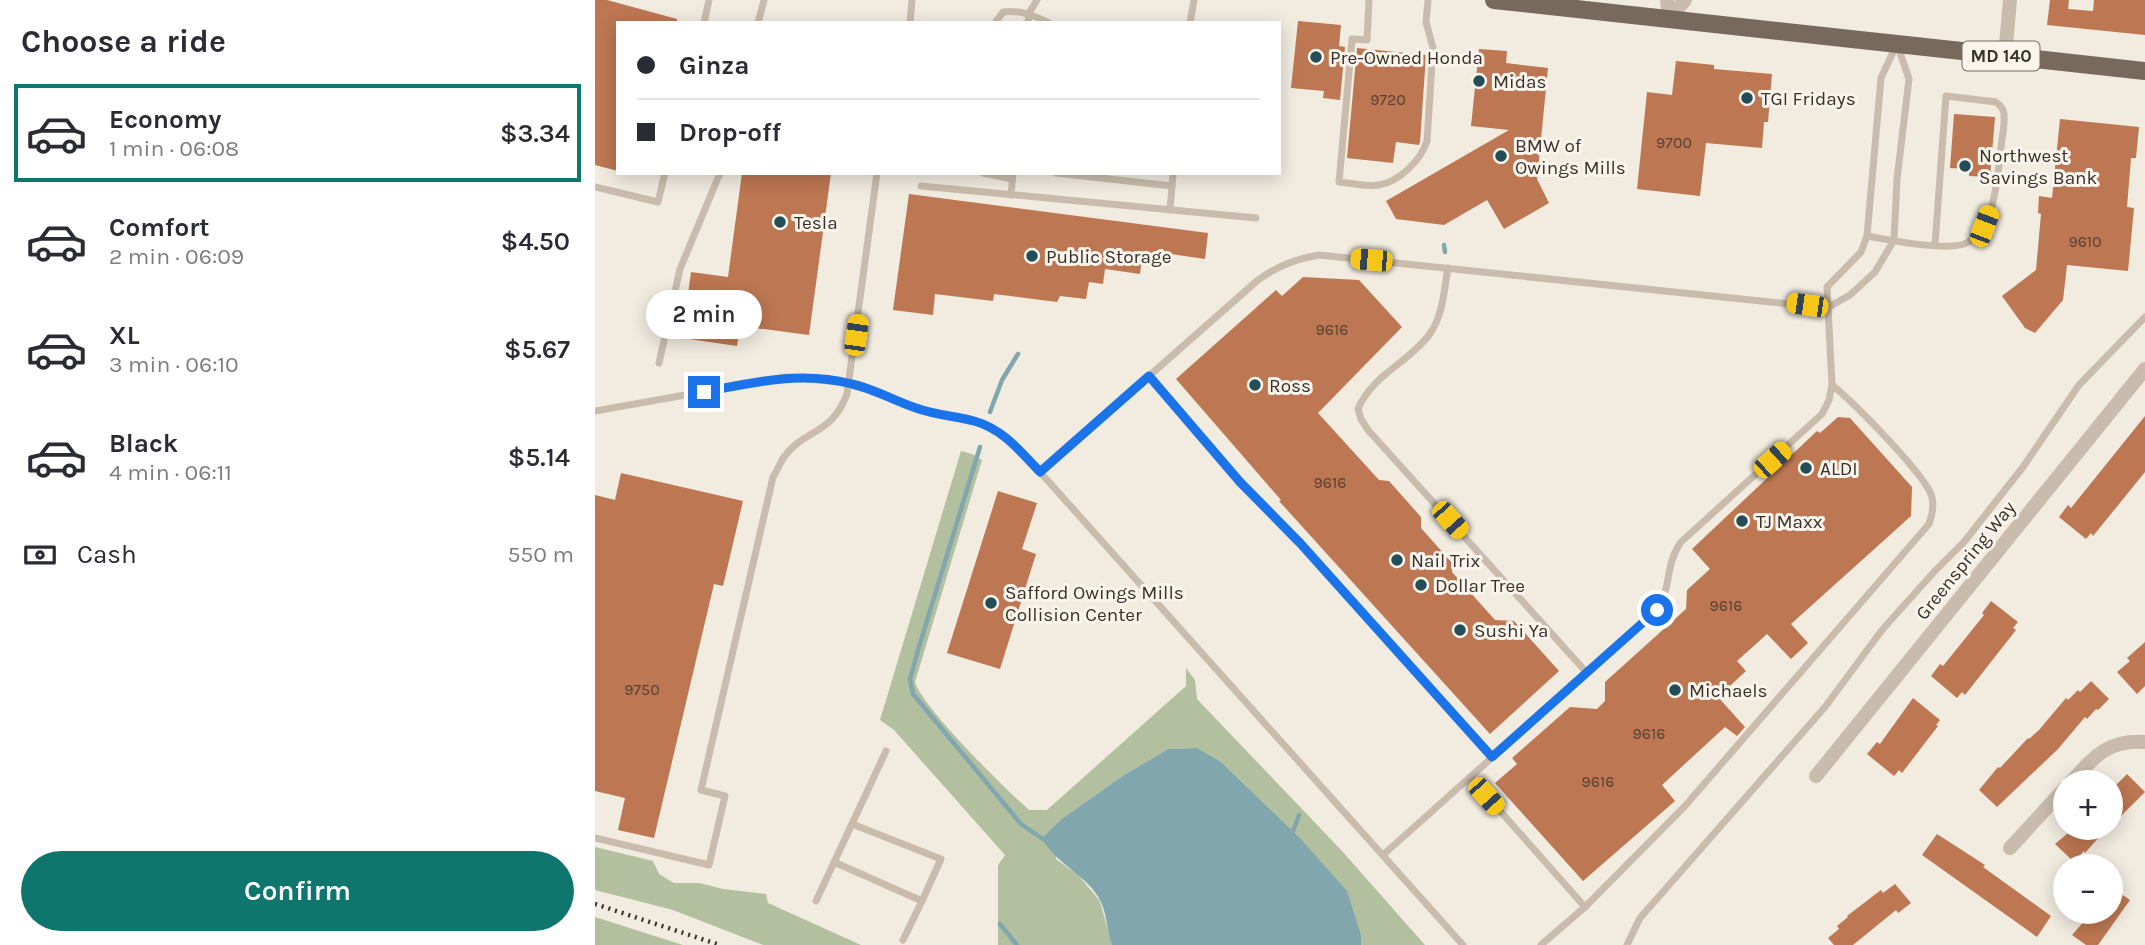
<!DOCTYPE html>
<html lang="en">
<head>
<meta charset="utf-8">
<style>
  body { margin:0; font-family:Karla,sans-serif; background:#f7f7f7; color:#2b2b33; height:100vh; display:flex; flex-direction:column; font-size:26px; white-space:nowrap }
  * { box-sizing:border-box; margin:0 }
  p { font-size:23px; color:#7c7c81 }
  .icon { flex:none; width:38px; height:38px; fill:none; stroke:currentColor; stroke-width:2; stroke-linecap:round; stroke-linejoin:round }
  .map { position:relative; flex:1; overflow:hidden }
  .drawer { display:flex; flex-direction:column; background:#fff; width:595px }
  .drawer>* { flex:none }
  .banner { position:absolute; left:21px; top:21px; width:665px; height:154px; border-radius:0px; box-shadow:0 4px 18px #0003; display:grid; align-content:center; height:154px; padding:0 21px; background:#fff }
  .buttons { position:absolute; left:1458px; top:770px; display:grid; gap:14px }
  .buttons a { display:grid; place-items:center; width:70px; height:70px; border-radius:50%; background:#fff; box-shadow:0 4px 18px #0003; font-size:35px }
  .end { position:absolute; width:32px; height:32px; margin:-16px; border:9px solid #1a73e8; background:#fff; box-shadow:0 0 0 4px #fff }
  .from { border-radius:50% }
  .bubble { position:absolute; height:49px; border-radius:24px; background:#fff; box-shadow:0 4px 18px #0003; font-size:23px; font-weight:600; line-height:49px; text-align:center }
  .car { position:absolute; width:21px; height:42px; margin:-21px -10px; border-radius:9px; box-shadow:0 0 5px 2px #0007; background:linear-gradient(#f5c518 24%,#345 0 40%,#f5c518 0 76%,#345 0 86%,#f5c518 0) }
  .banner b { display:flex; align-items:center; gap:24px; height:66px; font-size:26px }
  .banner b+b { border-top:2px solid #e1e1e2 }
  .banner i { width:18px; height:18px; background:#2b2b33 }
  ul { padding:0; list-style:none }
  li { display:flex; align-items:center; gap:21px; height:98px; margin:0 14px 10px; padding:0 7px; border:4px solid transparent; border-radius:0px }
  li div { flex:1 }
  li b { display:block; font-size:26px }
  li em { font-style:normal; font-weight:600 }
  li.on { border-color:#0f766e }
  li>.icon { width:63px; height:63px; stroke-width:1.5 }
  h2 { padding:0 21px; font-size:32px; line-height:84px }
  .pay { display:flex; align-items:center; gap:18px; height:77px; padding:0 21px; font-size:26px }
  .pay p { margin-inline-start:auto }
  .action { display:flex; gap:14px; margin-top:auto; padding:14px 21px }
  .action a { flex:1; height:80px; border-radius:42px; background:#0f766e; color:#fff; font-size:28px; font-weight:600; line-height:80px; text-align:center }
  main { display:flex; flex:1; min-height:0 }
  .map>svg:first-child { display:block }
  .green { fill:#b2c0a0 }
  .water { fill:#81a6ad }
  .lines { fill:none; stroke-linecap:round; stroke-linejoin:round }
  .stream { stroke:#81a6ad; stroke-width:4.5 }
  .building { fill:#bd7752 }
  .service { stroke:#c9bcac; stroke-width:7 }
  .minor { stroke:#c9bcac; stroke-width:14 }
  .primary { stroke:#78695d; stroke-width:18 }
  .rail { stroke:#38302b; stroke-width:4.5; stroke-dasharray:2 5; stroke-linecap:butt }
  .route { stroke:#1a73e8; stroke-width:9 }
  .poi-dot { fill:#234e57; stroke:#f9f4ec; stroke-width:2.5 }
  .labels { text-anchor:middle; stroke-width:6; stroke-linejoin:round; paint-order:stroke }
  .number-label { font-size:16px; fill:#594235 }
  .shield { fill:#f9f4ec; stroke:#726b65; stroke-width:2 }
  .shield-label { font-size:18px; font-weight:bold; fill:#38302b }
  .poi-label { font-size:19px; fill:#38302b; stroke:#f9f4ec; text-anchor:start }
  .street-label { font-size:19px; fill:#38302b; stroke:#f9f4ec }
</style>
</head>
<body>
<main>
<section class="drawer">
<h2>Choose a ride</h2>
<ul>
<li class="on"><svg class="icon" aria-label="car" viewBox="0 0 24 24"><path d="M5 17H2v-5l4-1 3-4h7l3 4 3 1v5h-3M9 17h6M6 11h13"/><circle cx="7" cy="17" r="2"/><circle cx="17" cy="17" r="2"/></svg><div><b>Economy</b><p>1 min · 06:08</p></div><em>$3.34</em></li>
<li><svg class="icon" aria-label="car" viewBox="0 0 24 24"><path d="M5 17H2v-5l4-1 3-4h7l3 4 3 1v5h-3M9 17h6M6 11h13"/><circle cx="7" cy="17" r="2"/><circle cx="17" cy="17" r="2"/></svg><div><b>Comfort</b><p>2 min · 06:09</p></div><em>$4.50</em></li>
<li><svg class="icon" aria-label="car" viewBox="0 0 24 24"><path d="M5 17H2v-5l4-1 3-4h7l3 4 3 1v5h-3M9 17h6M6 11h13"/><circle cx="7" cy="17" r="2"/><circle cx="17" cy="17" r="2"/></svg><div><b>XL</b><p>3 min · 06:10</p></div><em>$5.67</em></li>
<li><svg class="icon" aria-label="car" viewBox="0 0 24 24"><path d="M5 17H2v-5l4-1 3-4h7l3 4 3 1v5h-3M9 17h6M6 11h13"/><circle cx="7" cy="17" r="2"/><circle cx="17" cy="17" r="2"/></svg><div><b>Black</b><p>4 min · 06:11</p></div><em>$5.14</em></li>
</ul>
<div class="pay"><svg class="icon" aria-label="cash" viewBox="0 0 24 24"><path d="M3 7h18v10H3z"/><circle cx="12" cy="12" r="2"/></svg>Cash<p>550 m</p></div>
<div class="action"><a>Confirm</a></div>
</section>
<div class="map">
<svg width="1550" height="945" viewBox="0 0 1550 945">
  <rect width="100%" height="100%" fill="#f1ebe0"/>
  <g class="green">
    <path d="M366 451 377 454 387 460 320 682C326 706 412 791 434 810H452L591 686V668L600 680 602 699 747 851 830 945H766V935L703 836 625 761 602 748 573 749 529 775 468 818 461 859 484 876 505 901 517 945H403V865L410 855 299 730 285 720Z"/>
    <polygon points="0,847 58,861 64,874 79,883 104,883 128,889 171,894 173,903 266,945 168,945 78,910 0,890"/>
    <polygon points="0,917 88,945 0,945"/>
  </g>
  <path class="water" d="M602 748 625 761 703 836 752 891 766 935V945H517C512 931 512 916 506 902 494 876 461 865 447 838L468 818 529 775 573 749Z"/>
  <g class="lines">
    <g class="stream">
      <polyline points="849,245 850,252"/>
      <polyline points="395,412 407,380 423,354"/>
      <polyline points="385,447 324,647 315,679 318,694 426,824 451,841"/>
      <polyline points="697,834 704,815"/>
      <polyline points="405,924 422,945"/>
    </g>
  </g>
  <g class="building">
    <polygon points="0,0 12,0 82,19 82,23 23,23 23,171 0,165"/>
    <polygon points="1455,0 1474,0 1473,9 1498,11 1499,0 1550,0 1550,35 1452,25"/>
    <polygon points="703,21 746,25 744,46 750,47 745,100 728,98 729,91 696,88"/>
    <polygon points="762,48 831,55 825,142 824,145 801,142 798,163 752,158"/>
    <polygon points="884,49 912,51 911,63 953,68 942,179 954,203 909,229 892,200 849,225 801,219 791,201 914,130 876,126"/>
    <polygon points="1081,61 1119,65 1119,69 1177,74 1173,122 1169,122 1167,148 1111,143 1105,196 1042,189 1052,92 1077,95"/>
    <polygon points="1359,114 1400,117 1395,177 1374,176 1374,169 1355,168"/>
    <polygon points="1465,119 1544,127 1541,158 1536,158 1532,207 1539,208 1533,271 1472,265 1468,300 1440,333 1430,328 1407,296 1441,270 1446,214 1443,213 1444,196 1457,198"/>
    <polygon points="147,173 236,173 214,335 145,326 142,346 87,338 96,272 133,277"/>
    <polygon points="314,194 613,233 610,259 569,253 567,268 546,265 545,274 510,269 508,284 494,282 491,299 465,296 462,302 399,294 398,301 340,294 338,315 298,310"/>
    <polygon points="708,277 764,280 807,327 723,413 784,480 794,481 826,517 826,528 858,564 857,572 900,620 919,621 964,671 895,734 684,501 686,500 581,379 681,290 687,296"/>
    <polygon points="1550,416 1550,472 1498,536 1496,533 1491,539 1464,517 1473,505 1476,508"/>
    <polygon points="1243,417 1255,418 1317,487 1316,516 1196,624 1213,643 1196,659 1172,634 1142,661 1151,671 1123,697 1150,727 1142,736 1130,727 1067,785 1080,801 988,881 900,783 922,764 917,758 975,707 1002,709 1010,701 1010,682 1091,609 1092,590 1115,569 1097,549 1222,431 1225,433"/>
    <polygon points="26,473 148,501 128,586 119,584 59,838 23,830 30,798 0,791 0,495 20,500"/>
    <polygon points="403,491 442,503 427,549 441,554 405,669 352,653"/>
    <polygon points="1396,601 1423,622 1418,628 1421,630 1370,695 1367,692 1362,698 1336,676 1345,664 1348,666 1389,615 1387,613"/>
    <polygon points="1550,642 1550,686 1542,694 1522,672 1535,661 1532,658"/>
    <polygon points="1496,681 1514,699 1503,710 1501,709 1492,719 1490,717 1463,749 1402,807 1384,790 1403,767 1405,768 1433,738 1434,739 1444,730 1471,698 1473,700 1483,690 1485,692"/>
    <polygon points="1318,698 1345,720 1341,725 1343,726 1307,773 1304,770 1299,776 1272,754 1282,742 1285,744"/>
    <polygon points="1532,774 1550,792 1516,826 1516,779 1521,785"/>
    <polygon points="1479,828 1512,828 1490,853 1489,851 1479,862 1460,844"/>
    <polygon points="1342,834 1390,865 1388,867 1456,916 1442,937 1327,855"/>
    <polygon points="1300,884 1316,903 1303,913 1301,910 1258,945 1239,945 1233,938 1244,929 1242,926 1253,917 1252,916 1286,890 1288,893"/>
    <polygon points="1516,887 1535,900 1503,945 1491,945 1477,935 1497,912 1516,912"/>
  </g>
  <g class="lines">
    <g class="service">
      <path d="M774 0 772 40 757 39 744 182C756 183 771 187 784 185 804 182 826 160 832 141L838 48 831 22 833 0"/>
      <polyline points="109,23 114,0"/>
      <polyline points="163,23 169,0"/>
      <polyline points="315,23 317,0"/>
      <path d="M400 23 408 12C427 10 438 15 454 23"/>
      <polyline points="433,23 434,13 442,0"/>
      <polyline points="595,23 599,0"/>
      <polyline points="388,173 417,179"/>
      <polyline points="461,173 577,186 578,173"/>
      <polyline points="326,186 661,218"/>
      <polyline points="0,187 63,202 70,173"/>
      <polyline points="416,195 418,173"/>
      <polyline points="575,210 577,186"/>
      <path d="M1272 236C1295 240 1348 251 1369 244 1400 232 1403 175 1406 147 1407 137 1410 125 1409 115 1409 109 1405 105 1401 102L1351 96 1340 244"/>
      <path d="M853 268C849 290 848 317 834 335 813 363 777 375 763 409L766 419 773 430 992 673"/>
      <polyline points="64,363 85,269 125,173"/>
      <polyline points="554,376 645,482 683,519 897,757"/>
      <polyline points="0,411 191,377 255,383 286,393 322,409 380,421 406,433 445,472 868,945"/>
      <path d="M445 472 663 280C683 266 700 259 724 255L1232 308 1255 295 1280 272 1299 240 1302 179 1314 79 1302 44"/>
      <polyline points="875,777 990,907"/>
      <polyline points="257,824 346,859 327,901"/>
      <path d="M0 838 114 865 130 796 106 790 178 477C182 471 185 463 189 457 209 429 236 436 252 394L282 173"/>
      <path d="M788 855 1062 610C1077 589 1069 566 1086 542L1227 414 1234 400 1237 385 1232 287 1266 252 1272 236 1286 78 1301 46"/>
      <polyline points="239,862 327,901 308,940"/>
      <polyline points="221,901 291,751"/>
      <path d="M946 945 990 907 1090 806 1334 524C1337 514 1339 508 1337 497 1331 475 1258 402 1237 385"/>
      <polyline points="1032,945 1045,918 1230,707 1287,630 1338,573 1369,542 1428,467 1484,385 1550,317"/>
    </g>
    <g class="minor">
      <polyline points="1072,0 1074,19"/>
      <polyline points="1074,19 1090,0"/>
      <polyline points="1410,56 1415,0"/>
      <polyline points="1221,776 1550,369"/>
      <path d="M1476 782C1499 757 1513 739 1550 742"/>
      <polyline points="1415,848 1470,788"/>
    </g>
    <polyline class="primary" points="899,0 1550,71"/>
    <polyline class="rail" points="0,904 125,945"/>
  </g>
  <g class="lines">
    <path class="route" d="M109 392C159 382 206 371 257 384 280 389 299 401 321 408 340 415 360 416 379 421 408 429 425 451 445 472L554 376 645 482 705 543 897 757 1062 610"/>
  </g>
  <g class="poi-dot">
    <circle cx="721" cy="57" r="7"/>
    <circle cx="884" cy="81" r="7"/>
    <circle cx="1152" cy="98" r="7"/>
    <circle cx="906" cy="156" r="7"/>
    <circle cx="1370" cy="166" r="7"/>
    <circle cx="185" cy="222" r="7"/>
    <circle cx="437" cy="256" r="7"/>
    <circle cx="660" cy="385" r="7"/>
    <circle cx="1211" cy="468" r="7"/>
    <circle cx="1147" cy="521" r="7"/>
    <circle cx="802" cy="560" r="7"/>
    <circle cx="826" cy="585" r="7"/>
    <circle cx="396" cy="603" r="7"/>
    <circle cx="865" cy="630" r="7"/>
    <circle cx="1080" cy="690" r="7"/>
  </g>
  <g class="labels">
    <g class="number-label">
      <text x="793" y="105">9720</text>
      <text x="1079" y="148">9700</text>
      <text x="1490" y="247">9610</text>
      <text x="737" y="335">9616</text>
      <text x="735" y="488">9616</text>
      <text x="1131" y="611">9616</text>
      <text x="47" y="695">9750</text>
      <text x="1054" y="739">9616</text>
      <text x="1003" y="787">9616</text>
    </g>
    <rect class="shield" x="1367.5" y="41.5" width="77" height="29" rx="5"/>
    <g class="shield-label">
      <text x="1406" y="62">MD 140</text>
    </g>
    <g class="poi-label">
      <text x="735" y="64">Pre-Owned Honda</text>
      <text x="898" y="88">Midas</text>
      <text x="1166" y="105">TGI Fridays</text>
      <text x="920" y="152">BMW of<tspan x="920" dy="22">Owings Mills</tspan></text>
      <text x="1384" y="162">Northwest<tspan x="1384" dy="22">Savings Bank</tspan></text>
      <text x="199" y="229">Tesla</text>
      <text x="451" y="263">Public Storage</text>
      <text x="674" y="392">Ross</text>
      <text x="1225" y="475">ALDI</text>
      <text x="1161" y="528">TJ Maxx</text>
      <text x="816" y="567">Nail Trix</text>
      <text x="840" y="592">Dollar Tree</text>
      <text x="410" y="599">Safford Owings Mills<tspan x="410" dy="22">Collision Center</tspan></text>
      <text x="879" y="637">Sushi Ya</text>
      <text x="1094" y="697">Michaels</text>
    </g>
    <g class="street-label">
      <text transform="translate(1370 560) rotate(-51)" y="7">Greenspring Way</text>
    </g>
  </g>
</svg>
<div class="buttons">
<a>+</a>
<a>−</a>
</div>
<i class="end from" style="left:1062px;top:610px"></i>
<i class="end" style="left:109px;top:392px"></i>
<div class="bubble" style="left:51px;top:290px;width:116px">2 min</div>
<i class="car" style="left:1389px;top:226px;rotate:21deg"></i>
<i class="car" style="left:776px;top:260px;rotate:275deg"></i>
<i class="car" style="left:1212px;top:305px;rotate:278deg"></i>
<i class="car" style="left:261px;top:335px;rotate:8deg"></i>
<i class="car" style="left:1177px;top:460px;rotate:48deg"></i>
<i class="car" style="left:855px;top:520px;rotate:138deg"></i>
<i class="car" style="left:891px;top:796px;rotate:138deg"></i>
<div class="banner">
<b><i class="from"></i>Ginza</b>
<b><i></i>Drop-off</b>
</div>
</div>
</main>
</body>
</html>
